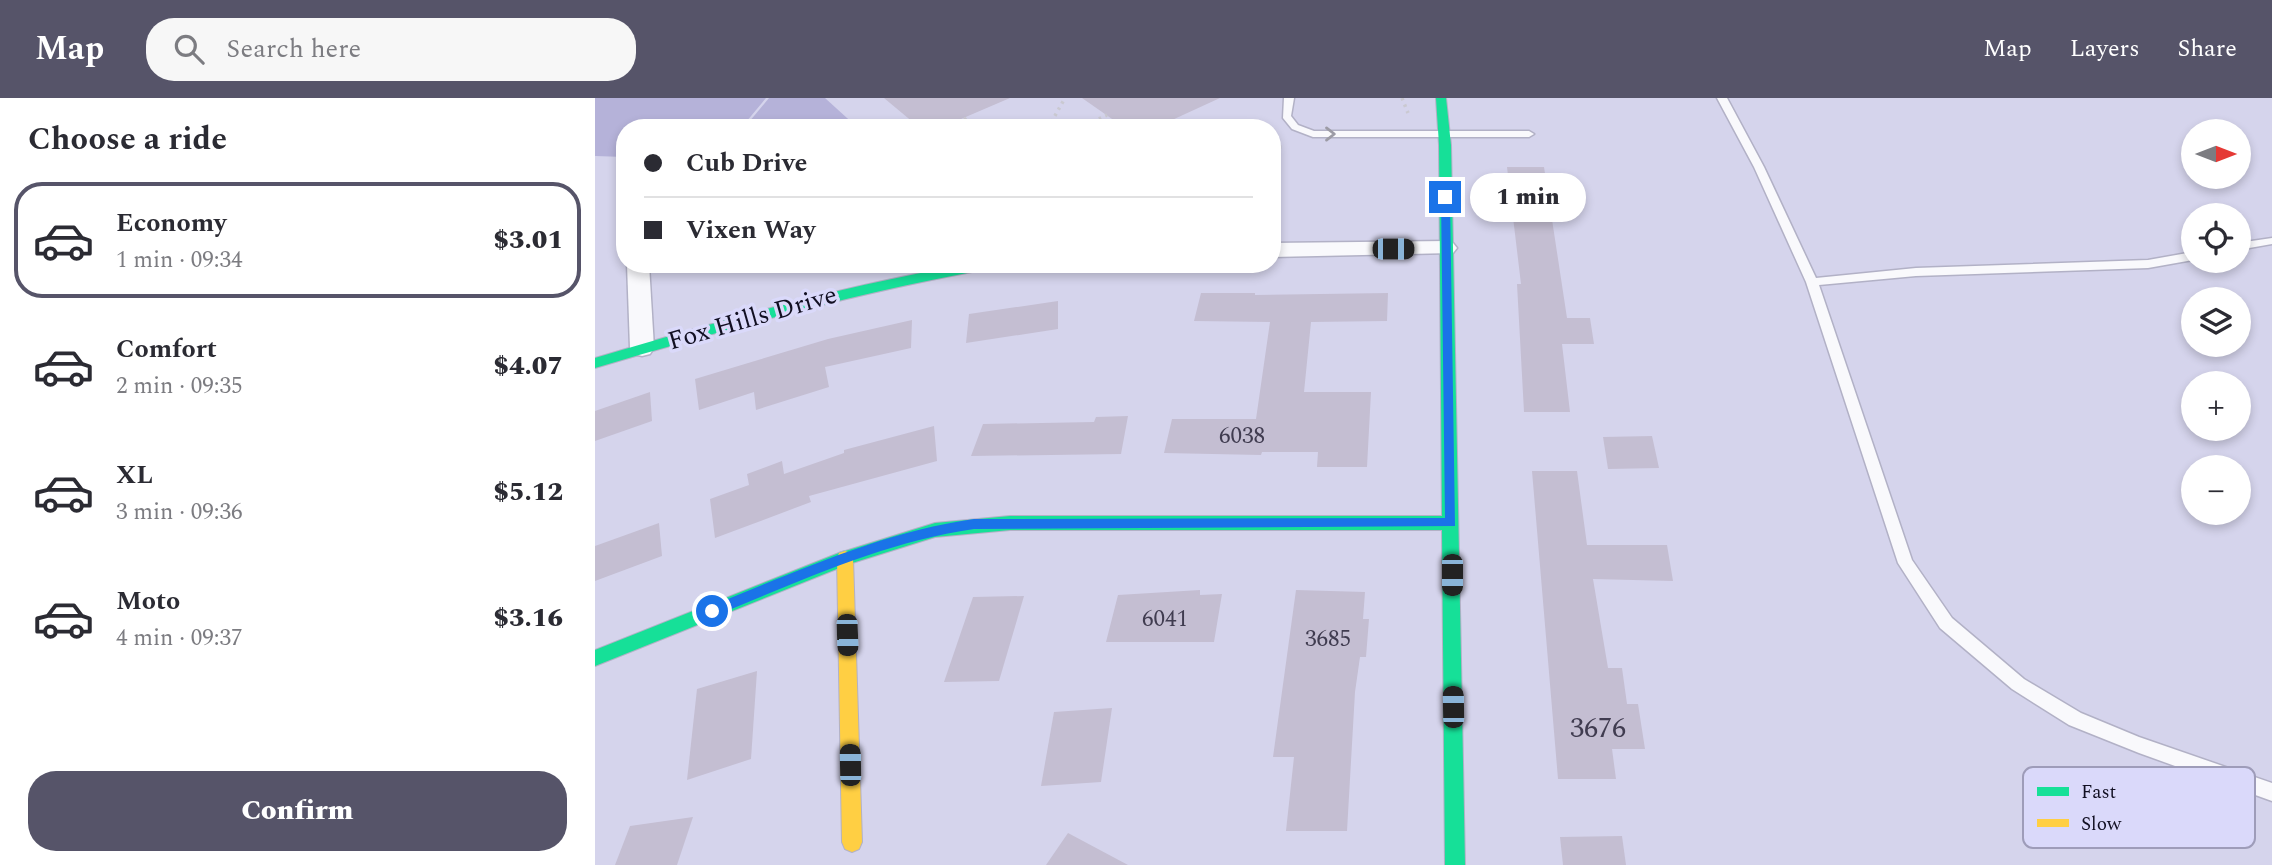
<!DOCTYPE html>
<html lang="en">
<head>
<meta charset="utf-8">
<style>
  body { margin:0; font-family:Spectral,serif; background:#f7f7f7; color:#2b2b33; height:100vh; display:flex; flex-direction:column; font-size:26px; white-space:nowrap }
  * { box-sizing:border-box; margin:0 }
  p { font-size:23px; color:#7c7c81 }
  .icon { flex:none; width:38px; height:38px; fill:none; stroke:currentColor; stroke-width:2; stroke-linecap:round; stroke-linejoin:round }
  .map { position:relative; flex:1; overflow:hidden }
  .side { display:flex; flex-direction:column; background:#fff; width:595px }
  .side>* { flex:none }
  .hud { position:absolute; left:21px; top:21px; width:665px; height:154px; border-radius:28px; box-shadow:0 4px 10px #0003; display:grid; align-content:center; height:154px; padding:0 28px; background:#fff }
  .needle { width:46px; rotate:90deg }
  .tools { position:absolute; left:1586px; top:21px; display:grid; gap:14px }
  .tools a { display:grid; place-items:center; width:70px; height:70px; border-radius:50%; background:#fff; box-shadow:0 4px 10px #0003; font-size:35px }
  .end { position:absolute; width:32px; height:32px; margin:-16px; border:9px solid #1a73e8; background:#fff; box-shadow:0 0 0 4px #fff }
  .from { border-radius:50% }
  .bubble { position:absolute; height:49px; border-radius:24px; background:#fff; box-shadow:0 4px 10px #0003; font-size:23px; font-weight:800; line-height:49px; text-align:center }
  .car { position:absolute; width:21px; height:42px; margin:-21px -10px; border-radius:9px; box-shadow:0 0 5px 2px #0007; background:linear-gradient(#222 24%,#8ab4d8 0 40%,#222 0 76%,#8ab4d8 0 86%,#222 0) }
  .hud b { display:flex; align-items:center; gap:24px; height:66px; font-size:26px }
  .hud b+b { border-top:2px solid #e1e1e2 }
  .hud i { width:18px; height:18px; background:#2b2b33 }
  ul { padding:0; list-style:none }
  li { display:flex; align-items:center; gap:21px; height:116px; margin:0 14px 10px; padding:0 14px; border:4px solid transparent; border-radius:28px }
  li div { flex:1 }
  li b { display:block; font-size:26px }
  li em { font-style:normal; font-weight:800 }
  li.current { border-color:#565469 }
  li>.icon { width:63px; height:63px; stroke-width:1.5 }
  h2 { padding:0 28px; font-size:32px; line-height:84px }
  .button { display:flex; gap:14px; margin-top:auto; padding:14px 28px }
  .button a { flex:1; height:80px; border-radius:28px; background:#565469; color:#fff; font-size:28px; font-weight:800; line-height:80px; text-align:center }
  header { display:flex; align-items:center; gap:42px; box-sizing:border-box; height:98px; padding:0 35px; background:#565469; color:#fff }
  header strong { font-size:33px }
  nav { display:flex; gap:38px; margin-inline-start:auto; font-size:24px }
  .search { width:490px; height:63px; background:#f7f7f7; display:flex; align-items:center; gap:18px; box-sizing:border-box; padding:0 24px; border-radius:28px; color:#7c7c81; font-size:26px }
  main { display:flex; flex:1; min-height:0 }
  .map>svg:first-child { display:block }
  .green { fill:#b5b2d9 }
  .building { fill:#c4bed2 }
  .lines { fill:none; stroke-linecap:round; stroke-linejoin:round }
  .lane-casing { stroke:#b2b1c6; stroke-width:3 }
  .street-casing { stroke:#b2b1c6; stroke-width:3 }
  .fast-casing { stroke:#b2b1c6; stroke-width:2 }
  .slow-casing { stroke:#b2b1c6; stroke-width:2 }
  .path { stroke:#cac9d1; stroke-width:3.5; stroke-dasharray:2.5 4.5; stroke-linecap:butt }
  .lane { fill:#f9f9fc; fill-rule:evenodd }
  .street { fill:#f9f9fc; fill-rule:evenodd }
  .fast { fill:#16e098; fill-rule:evenodd }
  .slow { fill:#ffcf43; fill-rule:evenodd }
  .oneway { stroke:#9c9ba5 }
  .route { fill:#1a73e8 }
  .labels { text-anchor:middle; stroke-width:7; stroke-linejoin:round; paint-order:stroke }
  .number-label { font-size:23px; fill:#403c50 }
  .street-label { font-size:26px; fill:#110f22; stroke:#dad9fa }
  .near-number-label { font-size:28px; fill:#403c50 }
  .key { fill:#dad9fa; stroke:#9e9cb9; stroke-width:2 }
  .key-label { font-size:19px; fill:#110f22 }
</style>
</head>
<body>
<header>
<strong>Map</strong>
<div class="search"><svg class="icon" aria-label="search" viewBox="0 0 24 24"><circle cx="10" cy="10" r="6"/><path d="M15 15l6 6"/></svg>Search here</div>
<nav><a>Map</a><a>Layers</a><a>Share</a></nav>
</header>
<main>
<section class="side">
<h2>Choose a ride</h2>
<ul>
<li class="current"><svg class="icon" aria-label="car" viewBox="0 0 24 24"><path d="M5 17H2v-5l4-1 3-4h7l3 4 3 1v5h-3M9 17h6M6 11h13"/><circle cx="7" cy="17" r="2"/><circle cx="17" cy="17" r="2"/></svg><div><b>Economy</b><p>1 min · 09:34</p></div><em>$3.01</em></li>
<li><svg class="icon" aria-label="car" viewBox="0 0 24 24"><path d="M5 17H2v-5l4-1 3-4h7l3 4 3 1v5h-3M9 17h6M6 11h13"/><circle cx="7" cy="17" r="2"/><circle cx="17" cy="17" r="2"/></svg><div><b>Comfort</b><p>2 min · 09:35</p></div><em>$4.07</em></li>
<li><svg class="icon" aria-label="car" viewBox="0 0 24 24"><path d="M5 17H2v-5l4-1 3-4h7l3 4 3 1v5h-3M9 17h6M6 11h13"/><circle cx="7" cy="17" r="2"/><circle cx="17" cy="17" r="2"/></svg><div><b>XL</b><p>3 min · 09:36</p></div><em>$5.12</em></li>
<li><svg class="icon" aria-label="car" viewBox="0 0 24 24"><path d="M5 17H2v-5l4-1 3-4h7l3 4 3 1v5h-3M9 17h6M6 11h13"/><circle cx="7" cy="17" r="2"/><circle cx="17" cy="17" r="2"/></svg><div><b>Moto</b><p>4 min · 09:37</p></div><em>$3.16</em></li>
</ul>
<div class="button"><a>Confirm</a></div>
</section>
<div class="map">
<svg width="1677" height="767" viewBox="0 0 1677 767">
  <rect width="100%" height="100%" fill="#d5d4ec"/>
  <g class="green">
    <polygon points="0,0 171,0 146,30 30,30 30,59 0,58"/>
    <polygon points="174,0 230,0 263,30 149,30"/>
  </g>
  <g class="building">
    <polygon points="289,0 415,0 345,30 325,30"/>
    <polygon points="487,0 625,0 564,28 556,22 540,30 530,30"/>
    <polygon points="912,69 949,69 972,220 995,220 999,246 967,246 975,314 929,314 922,186 926,186"/>
    <polygon points="606,195 660,195 660,197 793,195 792,223 716,224 709,294 776,294 772,369 722,369 723,354 667,354 666,357 569,355 577,321 661,321 675,224 599,223"/>
    <polygon points="463,203 463,231 371,245 374,216"/>
    <polygon points="317,222 316,250 230,269 234,289 161,312 159,294 104,312 100,281 233,241"/>
    <polygon points="55,294 57,323 0,343 0,313"/>
    <polygon points="533,318 526,356 376,358 388,326 499,324 501,319"/>
    <polygon points="339,328 342,363 214,398 216,404 120,440 115,401 154,387 152,376 187,363 189,376 249,355 249,352"/>
    <polygon points="1057,338 1064,370 1013,371 1008,339"/>
    <polygon points="937,373 982,373 992,447 1072,447 1078,483 998,481 1013,570 1027,570 1032,606 1043,606 1050,651 1017,651 1021,681 963,681"/>
    <polygon points="64,425 67,458 0,483 0,448"/>
    <polygon points="605,492 605,497 627,496 619,544 511,544 523,497"/>
    <polygon points="701,492 770,494 768,521 774,521 771,559 765,559 760,594 752,733 691,733 699,659 678,659"/>
    <polygon points="429,498 404,583 349,584 378,499"/>
    <polygon points="162,573 156,661 92,682 102,591"/>
    <polygon points="517,610 506,684 446,688 459,614"/>
    <polygon points="98,719 82,767 20,767 35,728"/>
    <polygon points="473,735 533,767 451,767"/>
    <polygon points="1027,738 1031,767 968,767 965,739"/>
  </g>
  <g class="lines">
    <g class="lane-casing">
      <g id="lane">
        <polygon points="689,0 699,0 696,18 703,27 719,33 934,33 939,36 934,39 718,39 697,31 688,20"/>
        <polygon points="1122,0 1132,0 1169,69 1221,180 1321,170 1553,162 1598,154 1598,162 1553,170 1321,178 1224,187 1317,462 1357,520 1429,581 1486,615 1544,639 1677,685 1677,703 1544,655 1474,627 1417,591 1345,530 1303,465 1211,184 1159,69"/>
        <polygon points="1677,140 1677,146 1643,152 1643,145"/>
      </g>
    </g>
    <g class="street-casing">
      <g id="street">
        <polygon points="851,143 858,145 862,150 858,155 677,159 677,145"/>
        <polygon points="32,166 54,166 59,250 55,256 47,258 39,256 35,250"/>
      </g>
    </g>
    <g class="fast-casing">
      <g id="fast">
        <polygon points="841,0 851,0 856,47 870,767 850,767 847,432 415,432 340,439 254,466 0,568 0,552 244,455 340,425 415,418 847,418 844,47"/>
        <path d="M374 166H405L399 170C263 194 132 231 0 270V260C123 223 247 188 374 166Z"/>
      </g>
    </g>
    <g class="slow-casing">
      <polygon id="slow" points="250,453 256,455 258,460 267,744 264,751 257,754 250,751 247,744 242,460 244,455"/>
    </g>
    <g class="path">
      <polyline points="807,0 813,15"/>
      <polyline points="369,20 380,30"/>
      <polyline points="453,30 470,0"/>
      <polyline points="485,30 512,17"/>
      <polyline points="677,49 691,49"/>
    </g>
    <use href="#lane" class="lane"/>
    <use href="#street" class="street"/>
    <use href="#fast" class="fast"/>
    <use href="#slow" class="slow"/>
  </g>
  <defs><path id="oneway-chevron" d="M-2-3.5L2.5 0L-2 3.5" fill="none" stroke-width="1.6" stroke-linecap="round" stroke-linejoin="round" transform="scale(1.75)"/></defs>
  <use class="oneway" href="#oneway-chevron" transform="translate(735 36)"/>
  <path class="route" d="M850 96 855 99 860 428 379 431C289 444 205 483 122 517H113V509C199 475 286 434 379 421L850 420 846 99Z"/>
  <g class="labels">
    <g class="number-label">
      <text x="647" y="345">6038</text>
      <text x="570" y="528">6041</text>
      <text x="733" y="548">3685</text>
    </g>
    <g class="street-label">
      <text transform="translate(157 219) rotate(-16)" y="9">Fox Hills Drive</text>
    </g>
    <g class="near-number-label">
      <text x="1003" y="639">3676</text>
    </g>
  </g>
  <rect x="1428" y="669" width="232" height="81" rx="10" class="key"/>
  <rect x="1442" y="689" width="32" height="9" fill="#16e098"/>
  <rect x="1442" y="721" width="32" height="8" fill="#ffcf43"/>
  <g class="key-label">
    <text x="1486" y="700">Fast</text>
    <text x="1486" y="732">Slow</text>
  </g>
</svg>
<div class="tools">
<a><svg class="needle" viewBox="-14 -14 28 28"><path d="M0-13l5 13h-10z" fill="#e53935"/><path d="M0 13l5-13h-10z" fill="#7c7c81"/></svg></a>
<a><svg class="icon" aria-label="locate" viewBox="0 0 24 24"><circle cx="12" cy="12" r="6"/><path d="M12 2v4M12 18v4M2 12h4M18 12h4"/></svg></a>
<a><svg class="icon" aria-label="layers" viewBox="0 0 24 24"><path d="M12 4l9 5-9 5-9-5zM3 14l9 5 9-5"/></svg></a>
<a>+</a>
<a>−</a>
</div>
<i class="end from" style="left:117px;top:513px"></i>
<i class="end" style="left:850px;top:99px"></i>
<div class="bubble" style="left:875px;top:75px;width:116px">1 min</div>
<i class="car" style="left:798px;top:151px;rotate:90deg"></i>
<i class="car" style="left:857px;top:477px;rotate:180deg"></i>
<i class="car" style="left:252px;top:537px;rotate:178deg"></i>
<i class="car" style="left:858px;top:609px;rotate:359deg"></i>
<i class="car" style="left:255px;top:667px;rotate:359deg"></i>
<div class="hud">
<b><i class="from"></i>Cub Drive</b>
<b><i></i>Vixen Way</b>
</div>
</div>
</main>
</body>
</html>
